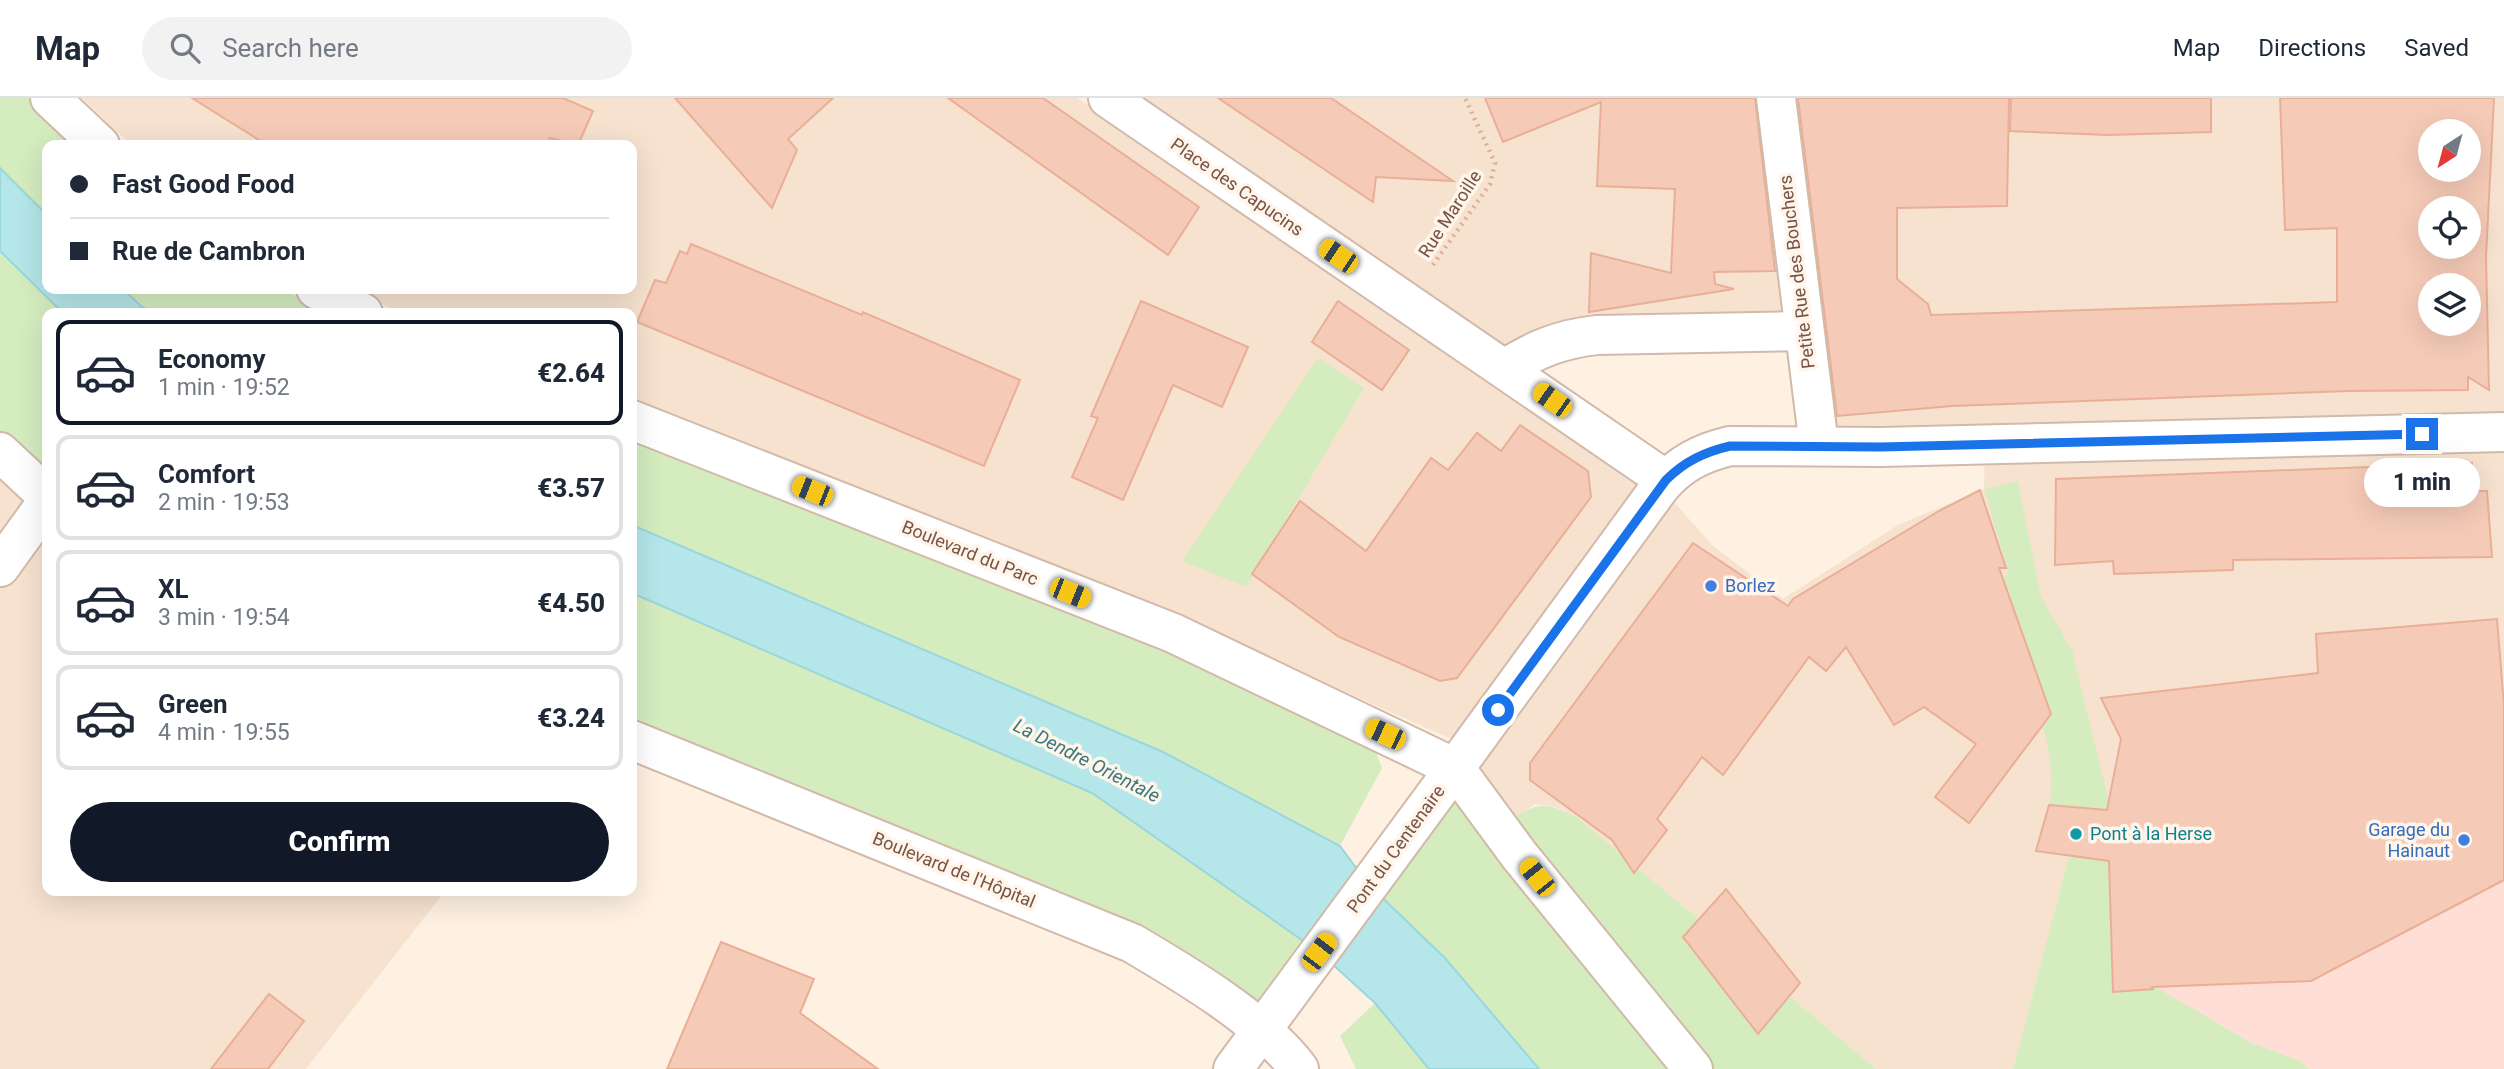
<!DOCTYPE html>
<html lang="en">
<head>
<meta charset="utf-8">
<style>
  body { margin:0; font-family:Roboto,sans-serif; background:#f2f2f3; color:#1f2937; height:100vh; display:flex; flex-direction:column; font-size:26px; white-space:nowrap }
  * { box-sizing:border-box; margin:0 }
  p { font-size:23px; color:#747a83 }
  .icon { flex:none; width:38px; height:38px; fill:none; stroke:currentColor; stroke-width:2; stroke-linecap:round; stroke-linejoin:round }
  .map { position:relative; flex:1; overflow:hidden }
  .sheet { position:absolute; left:42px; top:210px; width:595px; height:588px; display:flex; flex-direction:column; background:#fff; border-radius:14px; box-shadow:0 7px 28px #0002 }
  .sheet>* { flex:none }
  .hud { position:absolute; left:42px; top:42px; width:595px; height:154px; border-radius:14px; box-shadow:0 7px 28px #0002; display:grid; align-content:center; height:154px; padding:0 28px; background:#fff }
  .needle { width:46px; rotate:216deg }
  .buttons { position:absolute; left:2418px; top:21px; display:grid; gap:14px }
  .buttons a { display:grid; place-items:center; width:63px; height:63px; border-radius:50%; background:#fff; box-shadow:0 7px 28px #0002; font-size:35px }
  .end { position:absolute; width:32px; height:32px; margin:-16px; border:9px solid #1a73e8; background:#fff; box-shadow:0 0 0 4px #fff }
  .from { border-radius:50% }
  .bubble { position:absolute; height:49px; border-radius:24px; background:#fff; box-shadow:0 7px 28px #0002; font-size:23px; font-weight:800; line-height:49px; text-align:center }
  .car { position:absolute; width:21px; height:42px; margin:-21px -10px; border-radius:9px; box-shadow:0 0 5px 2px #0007; background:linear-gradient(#f5c518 24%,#345 0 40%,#f5c518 0 76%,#345 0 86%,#f5c518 0) }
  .hud b { display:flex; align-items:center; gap:24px; height:66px; font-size:26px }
  .hud b+b { border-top:2px solid #e0e1e3 }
  .hud i { width:18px; height:18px; background:#1f2937 }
  ul { padding:12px 0 0; list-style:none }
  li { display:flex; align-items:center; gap:21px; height:105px; margin:0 14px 10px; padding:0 14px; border:4px solid #e0e1e3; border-radius:14px }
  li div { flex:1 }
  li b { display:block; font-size:26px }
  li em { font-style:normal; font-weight:800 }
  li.selected { border-color:#111827 }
  li>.icon { width:63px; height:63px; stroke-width:1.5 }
  .primary-button { display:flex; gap:14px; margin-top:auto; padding:14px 28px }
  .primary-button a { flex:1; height:80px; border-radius:42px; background:#111827; color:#fff; font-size:28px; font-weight:800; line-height:80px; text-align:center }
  header { display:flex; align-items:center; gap:42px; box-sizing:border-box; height:98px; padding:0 35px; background:#fff; border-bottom:2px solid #e0e1e3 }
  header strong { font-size:33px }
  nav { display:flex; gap:38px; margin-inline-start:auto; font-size:24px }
  .search { width:490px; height:63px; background:#f2f2f3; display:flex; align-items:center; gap:18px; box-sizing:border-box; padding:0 24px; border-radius:38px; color:#747a83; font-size:26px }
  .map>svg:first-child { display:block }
  .residential { fill:#f6e2cf; fill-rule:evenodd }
  .commercial { fill:#ffded5 }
  .green { fill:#d5ecbf }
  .water { fill:#b5e6e9; stroke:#9ad7db; stroke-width:2 }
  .building { fill:#f5cbb7; stroke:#e9af96; stroke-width:2; fill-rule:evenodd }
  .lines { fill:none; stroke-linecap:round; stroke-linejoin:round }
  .pedestrian-casing { stroke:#d2b9aa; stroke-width:42 }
  .minor-casing { stroke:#d2b9aa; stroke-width:42 }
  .tertiary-casing { stroke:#d2b9aa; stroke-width:42 }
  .path { stroke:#daae9a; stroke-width:4.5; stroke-dasharray:2 5; stroke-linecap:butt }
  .pedestrian { stroke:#fff; stroke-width:38 }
  .minor { stroke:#fff; stroke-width:38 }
  .tertiary { stroke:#fff; stroke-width:38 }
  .route { stroke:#1a73e8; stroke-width:9 }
  .shop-dot { fill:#3f7fe0; stroke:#fff5ea; stroke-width:2.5 }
  .culture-dot { fill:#0f9aa8; stroke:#fff5ea; stroke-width:2.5 }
  .labels { text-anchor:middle; stroke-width:7; stroke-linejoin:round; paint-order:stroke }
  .street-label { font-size:18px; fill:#775446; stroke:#fff5ea }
  .shop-label { font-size:18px; fill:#366cbe; stroke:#fff5ea; text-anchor:start }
  .culture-label { font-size:18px; fill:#0d838f; stroke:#fff5ea; text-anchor:start }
  .water-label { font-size:19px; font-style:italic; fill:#39787e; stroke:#fff5ea }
</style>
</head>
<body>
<header>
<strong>Map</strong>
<div class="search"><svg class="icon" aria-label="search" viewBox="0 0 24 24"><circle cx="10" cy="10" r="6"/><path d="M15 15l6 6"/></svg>Search here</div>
<nav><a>Map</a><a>Directions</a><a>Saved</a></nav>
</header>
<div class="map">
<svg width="2504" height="971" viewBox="0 0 2504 971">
  <rect width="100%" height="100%" fill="#fef1e2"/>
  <g class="residential">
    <polygon points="82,0 1077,0 1645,383 1456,643 1180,521 632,305 632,215 403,215 348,191 632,191 632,47 131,47"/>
    <path d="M1108 0H2504V578L2366 585 2112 764 2069 758 2013 971H1876L1577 719 1555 709 1535 706 1517 717 1514 734 1452 675 1666 395 1713 448 1783 501 1898 427 1984 391 1985 347 1819 348 1804 233 1597 237 1506 270ZM2431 33H2469V72H2431ZM2431 110H2469V149H2431ZM2431 187H2469V226H2431Z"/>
    <polygon points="0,354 47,398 47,793 445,793 306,971 0,971"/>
  </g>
  <polygon class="commercial" points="2504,578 2504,971 2310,971 2298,962 2252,945 2132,875 2131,604 2184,589 2326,587"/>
  <g class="green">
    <polygon points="0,0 36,0 86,47 47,47 47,117 0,70"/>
    <polygon points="0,153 63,215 47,215 47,398 0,354"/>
    <polygon points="123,191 282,191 329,215 154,215 142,209"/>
    <polygon points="1318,260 1364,290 1246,489 1182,463"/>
    <polygon points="632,339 1166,550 1372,645 1382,670 1340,748 1163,654 632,427"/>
    <path d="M2018 383 2041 499 2072 552 2111 712 2049 707C2063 651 2013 540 1993 484L2009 476 1984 391Z"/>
    <polygon points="632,495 1092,695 1319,854 1261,932 1178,872 632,642"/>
    <path d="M1452 675 1514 734 1517 717C1542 702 1552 708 1577 719L1876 971H1539L1445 860 1369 787Z"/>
    <polygon points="2069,758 2112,764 2132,875 2252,945 2298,962 2310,971 2013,971"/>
    <polygon points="1375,905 1429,971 1356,971 1340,938"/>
  </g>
  <g class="water">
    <polygon points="0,70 47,117 47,191 123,191 142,209 154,215 63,215 0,153"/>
    <polygon points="632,427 1163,654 1340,748 1369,787 1445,860 1539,971 1429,971 1375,905 1319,854 1092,695 632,495"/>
  </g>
  <g class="building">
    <polygon points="192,0 563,0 593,13 578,47 550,40 547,47 267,47"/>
    <polygon points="675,0 833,0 788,41 797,52 772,110"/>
    <polygon points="948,0 1043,0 1199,109 1168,157"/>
    <polygon points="1218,0 1331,0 1453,83 1376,79 1373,104"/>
    <polygon points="1485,0 1755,0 1775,173 1714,174 1715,186 1734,191 1589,214 1591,155 1671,175 1675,91 1597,88 1601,4 1503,44"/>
    <path d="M1798 0H2009L2007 108 1897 110V181L1928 206 1931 217 2337 204V130L2285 132 2280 0H2494L2486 159 2489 292 2468 279V292L2348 293 1952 308 1837 318ZM2431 33H2469V72H2431ZM2431 110H2469V149H2431ZM2431 187H2469V226H2431Z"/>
    <polygon points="2011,0 2211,0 2211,34 2108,37 2010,33"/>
    <polygon points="691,146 862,217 863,214 1020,282 984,368 637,224 655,182 666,185 680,153 687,156"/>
    <polygon points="1141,203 1248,249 1222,309 1173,287 1123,402 1072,379 1098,320 1091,318"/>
    <polygon points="1338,203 1409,252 1382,292 1312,244"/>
    <polygon points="1520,327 1588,373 1591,399 1457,580 1440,583 1339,539 1252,476 1300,403 1366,453 1431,360 1448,372 1477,335 1501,353"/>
    <polygon points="2472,365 2473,393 2487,393 2492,459 2233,462 2233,472 2114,476 2113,463 2055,467 2056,381"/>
    <polygon points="1980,392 2006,470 1999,470 2051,616 1969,725 1935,699 1976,646 1924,609 1894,627 1846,549 1826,573 1809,559 1723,677 1702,659 1657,721 1667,732 1634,775 1612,742 1530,682 1530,665 1693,445 1788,508 1793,501 1939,413"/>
    <polygon points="2497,521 2504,608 2504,782 2311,883 2152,889 2153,891 2113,894 2109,763 2036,753 2049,707 2107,712 2121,641 2101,600 2318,575 2316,536"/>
    <polygon points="1726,791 1800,885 1758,936 1683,839"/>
    <polygon points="721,844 814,881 800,915 878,971 667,971"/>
    <polygon points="269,896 304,923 268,971 211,971"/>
  </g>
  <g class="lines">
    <g class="pedestrian-casing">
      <path id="pedestrian" d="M1506 270C1536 251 1561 241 1597 237L1804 233"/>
    </g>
    <g class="minor-casing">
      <g id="minor">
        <polyline points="50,0 100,47"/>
        <polyline points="1108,0 1666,382"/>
        <polyline points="1776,0 1819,348"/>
        <polyline points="316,191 363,215"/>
        <path d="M632 322 1173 535 1455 670 1660 389C1679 366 1701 355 1730 348L1881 349 2504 334"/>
        <polyline points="0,354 47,398"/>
        <polyline points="0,469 47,404"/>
        <path d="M632 642 1132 845C1183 875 1264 923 1299 971"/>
      </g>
    </g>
    <g class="tertiary-casing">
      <polyline id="tertiary" points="1233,971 1455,670 1519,757 1693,971"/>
    </g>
    <polyline class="path" points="1433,167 1490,86 1495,65 1465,0"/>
    <use href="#pedestrian" class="pedestrian"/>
    <use href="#minor" class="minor"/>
    <use href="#tertiary" class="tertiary"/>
  </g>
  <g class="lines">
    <path class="route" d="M1498 612 1666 382C1685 363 1705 354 1730 348L1881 349 2422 336"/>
  </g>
  <g class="shop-dot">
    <circle cx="1711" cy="488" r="7"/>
    <circle cx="2464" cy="742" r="7"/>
  </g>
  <circle class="culture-dot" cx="2076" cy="736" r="7"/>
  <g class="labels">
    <g class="street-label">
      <text transform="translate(1237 89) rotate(35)" y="6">Place des Capucins</text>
      <text transform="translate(1450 116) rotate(-57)" y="6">Rue Maroille</text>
      <text transform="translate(1797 174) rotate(-97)" y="6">Petite Rue des Bouchers</text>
      <text transform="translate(970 455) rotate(22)" y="6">Boulevard du Parc</text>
      <text transform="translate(1396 751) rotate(-54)" y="6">Pont du Centenaire</text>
      <text transform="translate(954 772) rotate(22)" y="6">Boulevard de l'Hôpital</text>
    </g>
    <g class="shop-label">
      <text x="1725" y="494">Borlez</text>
      <text x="2450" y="738" text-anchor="end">Garage du<tspan x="2450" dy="21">Hainaut</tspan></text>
    </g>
    <g class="culture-label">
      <text x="2090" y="742">Pont à la Herse</text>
    </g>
    <g class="water-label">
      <text transform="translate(1087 662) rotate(27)" y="7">La Dendre Orientale</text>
    </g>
  </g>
</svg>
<div class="buttons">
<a><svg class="needle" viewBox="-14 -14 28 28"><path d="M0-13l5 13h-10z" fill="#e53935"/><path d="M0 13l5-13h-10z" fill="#747a83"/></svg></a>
<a><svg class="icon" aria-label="locate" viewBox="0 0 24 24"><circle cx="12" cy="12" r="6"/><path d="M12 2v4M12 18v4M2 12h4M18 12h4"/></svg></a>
<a><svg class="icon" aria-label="layers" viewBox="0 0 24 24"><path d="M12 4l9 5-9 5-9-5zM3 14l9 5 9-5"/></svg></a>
</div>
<i class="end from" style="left:1498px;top:612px"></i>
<i class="end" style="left:2422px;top:336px"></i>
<div class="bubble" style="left:2364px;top:360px;width:116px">1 min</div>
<i class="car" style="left:1338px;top:158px;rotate:304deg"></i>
<i class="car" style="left:1552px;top:302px;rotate:305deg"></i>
<i class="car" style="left:812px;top:393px;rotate:292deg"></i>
<i class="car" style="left:1070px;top:495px;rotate:112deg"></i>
<i class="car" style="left:1385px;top:636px;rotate:295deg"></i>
<i class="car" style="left:1537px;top:779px;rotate:321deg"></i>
<i class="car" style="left:1319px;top:854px;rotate:37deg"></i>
<div class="hud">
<b><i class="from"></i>Fast Good Food</b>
<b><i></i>Rue de Cambron</b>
</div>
<section class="sheet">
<ul>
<li class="selected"><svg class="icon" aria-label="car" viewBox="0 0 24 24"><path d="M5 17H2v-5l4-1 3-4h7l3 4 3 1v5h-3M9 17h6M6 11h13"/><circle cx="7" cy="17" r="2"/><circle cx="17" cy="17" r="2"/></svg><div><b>Economy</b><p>1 min · 19:52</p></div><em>€2.64</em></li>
<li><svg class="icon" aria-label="car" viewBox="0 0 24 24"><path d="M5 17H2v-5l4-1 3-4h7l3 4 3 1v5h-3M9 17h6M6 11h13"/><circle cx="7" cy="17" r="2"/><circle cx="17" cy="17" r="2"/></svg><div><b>Comfort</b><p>2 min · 19:53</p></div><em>€3.57</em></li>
<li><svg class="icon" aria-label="car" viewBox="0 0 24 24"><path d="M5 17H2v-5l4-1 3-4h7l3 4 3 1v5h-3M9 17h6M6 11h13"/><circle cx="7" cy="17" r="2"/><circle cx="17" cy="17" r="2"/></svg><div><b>XL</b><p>3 min · 19:54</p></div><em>€4.50</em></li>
<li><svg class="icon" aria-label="car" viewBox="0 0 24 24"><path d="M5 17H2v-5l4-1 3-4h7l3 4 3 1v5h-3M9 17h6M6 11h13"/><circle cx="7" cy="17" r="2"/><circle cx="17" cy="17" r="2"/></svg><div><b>Green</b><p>4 min · 19:55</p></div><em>€3.24</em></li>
</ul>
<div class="primary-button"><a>Confirm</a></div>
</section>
</div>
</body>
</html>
